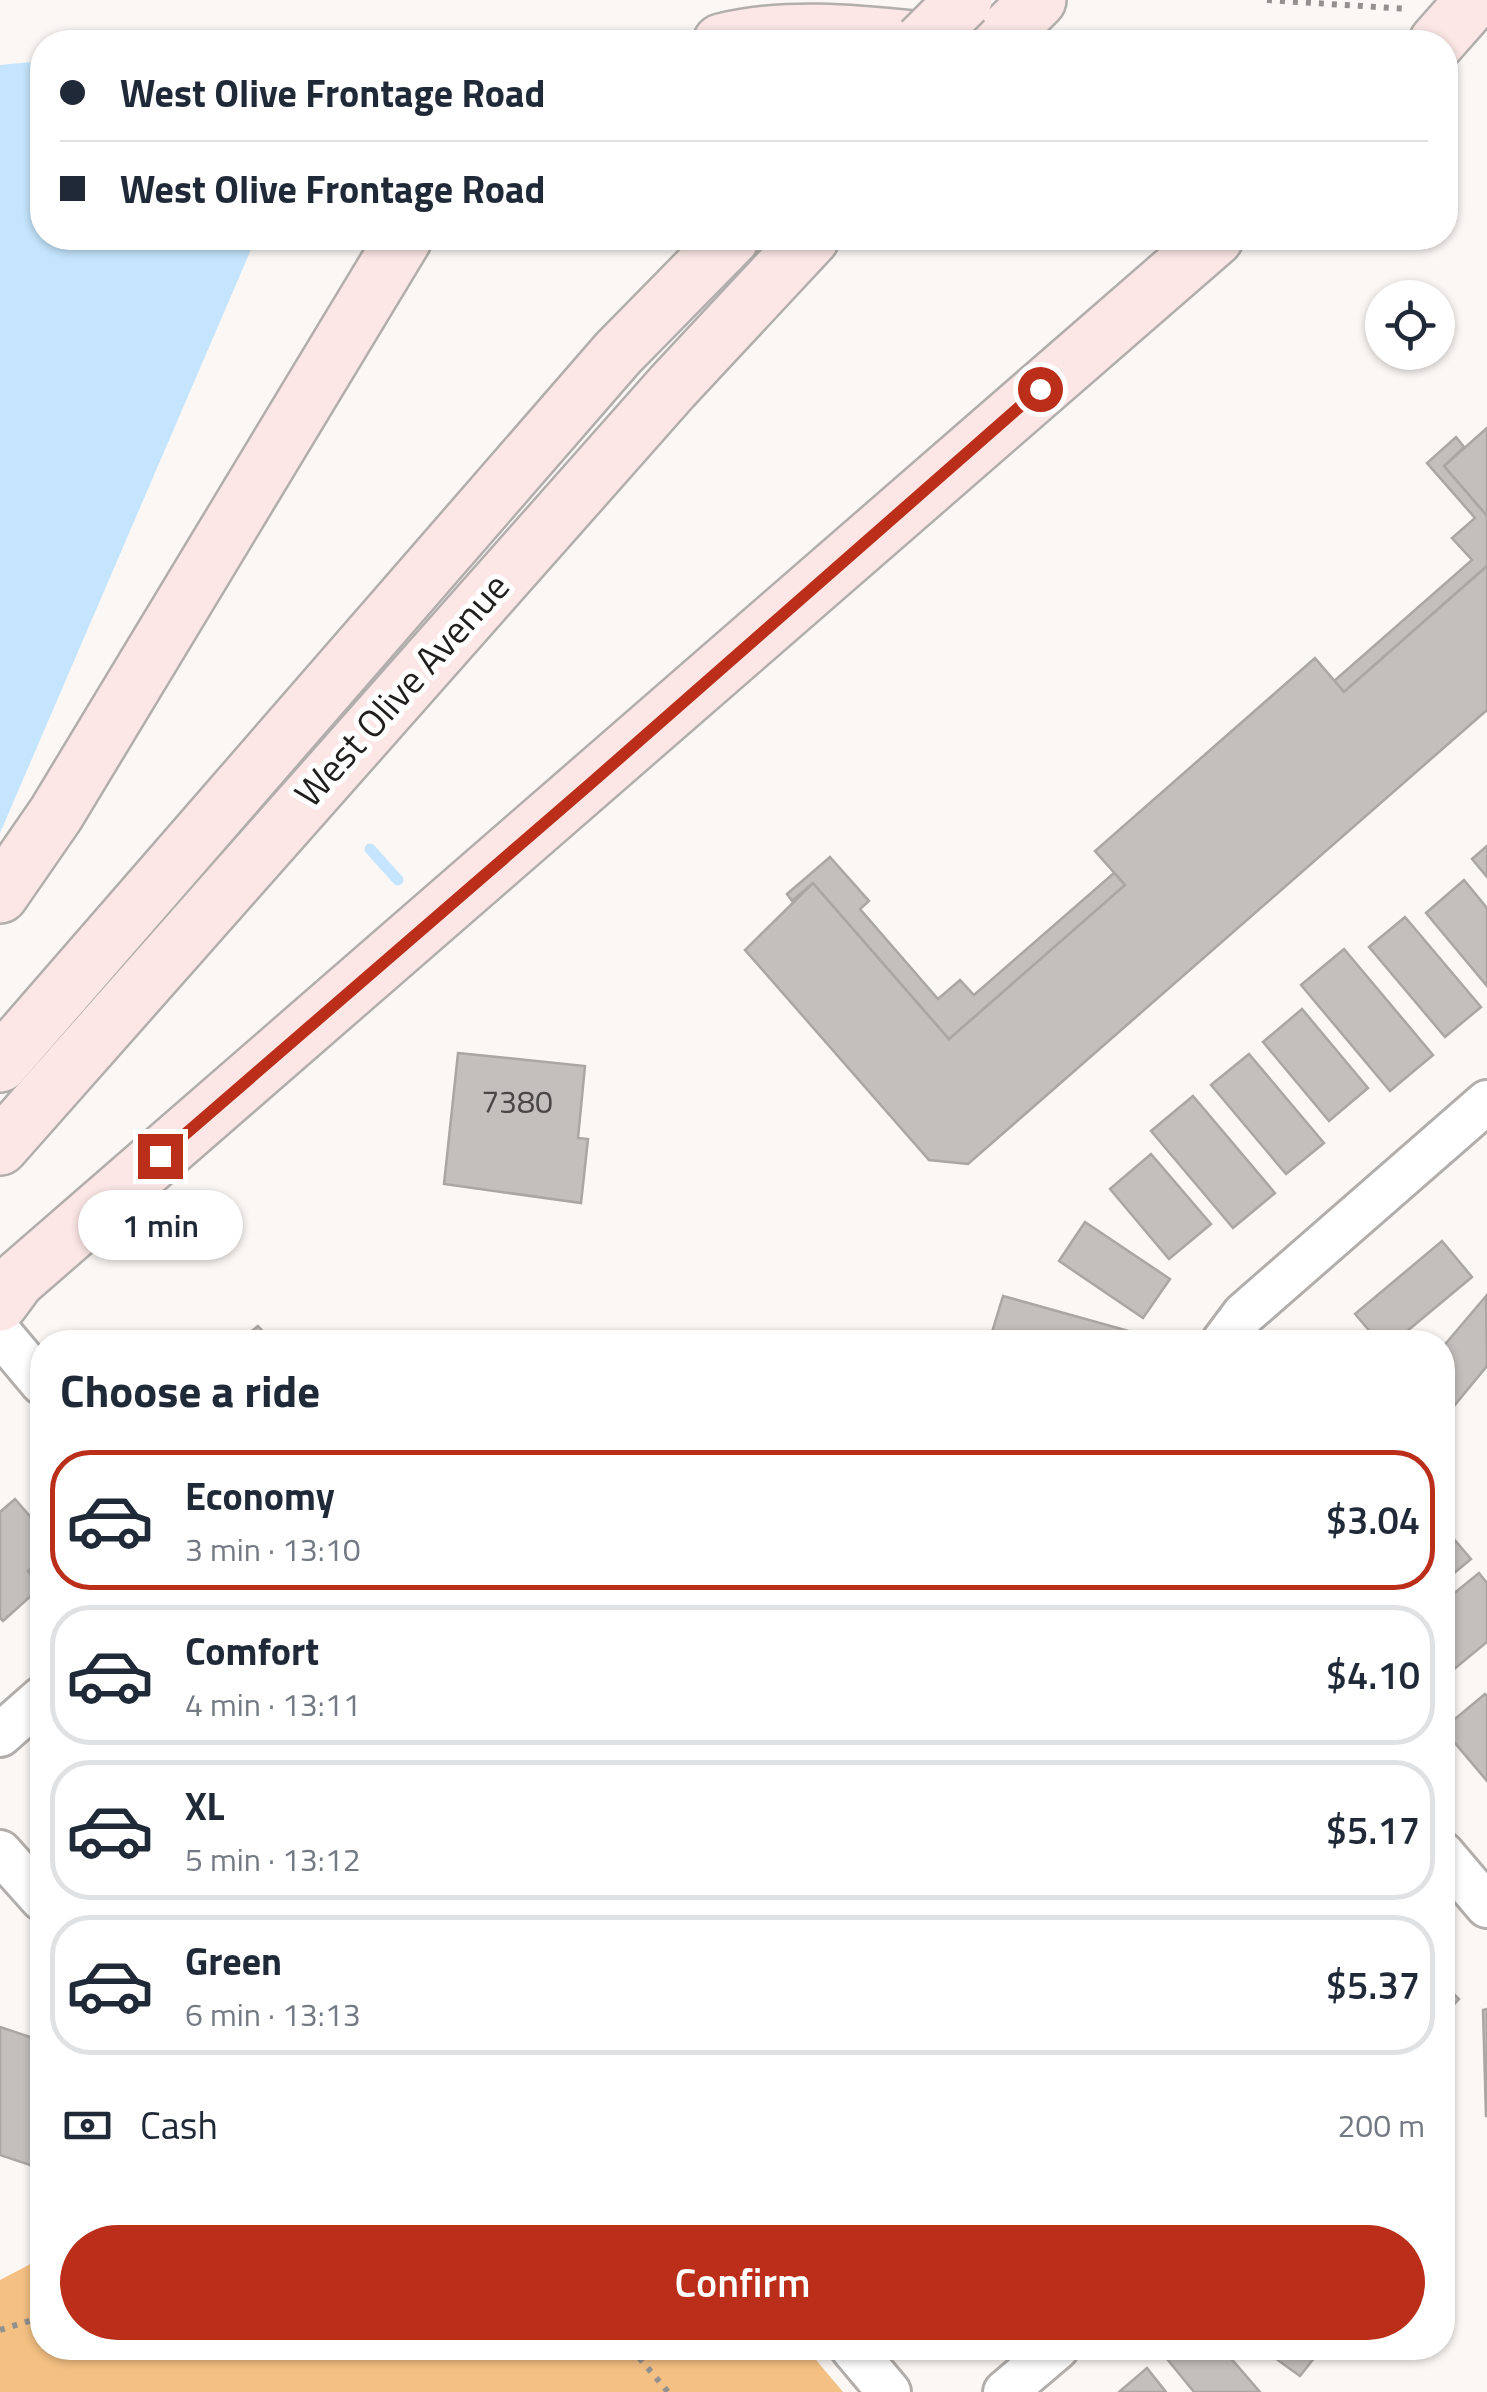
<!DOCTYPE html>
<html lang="en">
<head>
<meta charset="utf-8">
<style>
  body { margin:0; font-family:"Titillium Web",sans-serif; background:#f6f6f7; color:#1f2937; height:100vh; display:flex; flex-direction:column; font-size:38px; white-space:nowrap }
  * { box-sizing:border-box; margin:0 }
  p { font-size:32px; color:#747a83 }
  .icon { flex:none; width:55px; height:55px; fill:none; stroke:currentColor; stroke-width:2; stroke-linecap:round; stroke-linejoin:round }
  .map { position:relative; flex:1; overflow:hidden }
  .details { position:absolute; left:30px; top:1330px; width:1425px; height:1030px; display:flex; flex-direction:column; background:#fff; border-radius:40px; box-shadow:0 2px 8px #0004 }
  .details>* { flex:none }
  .hud { position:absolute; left:30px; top:30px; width:1428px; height:220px; border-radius:40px; box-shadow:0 2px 8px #0004; display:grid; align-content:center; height:220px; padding:0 30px; background:#fff }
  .fabs { position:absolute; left:1365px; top:280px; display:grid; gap:20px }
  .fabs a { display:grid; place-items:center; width:90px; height:90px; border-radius:50%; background:#fff; box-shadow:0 2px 8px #0004; font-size:50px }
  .end { position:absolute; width:45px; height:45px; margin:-22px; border:12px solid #bb2f1a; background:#fff; box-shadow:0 0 0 5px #fff }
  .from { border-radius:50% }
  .bubble { position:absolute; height:70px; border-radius:35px; background:#fff; box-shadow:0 2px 8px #0004; font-size:32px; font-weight:600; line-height:70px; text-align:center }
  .hud b { display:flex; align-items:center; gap:35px; height:95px; font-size:38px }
  .hud b+b { border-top:2px solid #e0e1e3 }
  .hud i { width:25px; height:25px; background:#1f2937 }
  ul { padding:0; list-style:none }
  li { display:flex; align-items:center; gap:30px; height:140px; margin:0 20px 15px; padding:0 10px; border:5px solid #e0e1e3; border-radius:40px }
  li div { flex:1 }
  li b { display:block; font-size:38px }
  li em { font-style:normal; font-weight:600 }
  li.current { border-color:#bb2f1a }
  li>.icon { width:90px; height:90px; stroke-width:1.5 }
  h2 { padding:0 30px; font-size:45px; line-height:120px }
  .pay { display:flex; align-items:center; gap:25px; height:110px; padding:0 30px; font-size:38px }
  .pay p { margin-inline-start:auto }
  .cta { display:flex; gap:20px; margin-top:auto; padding:20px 30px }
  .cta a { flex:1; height:115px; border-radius:60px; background:#bb2f1a; color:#fff; font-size:40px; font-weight:600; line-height:115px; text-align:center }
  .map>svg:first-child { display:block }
  .green { fill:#f4c083 }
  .water { fill:#c4e5fd }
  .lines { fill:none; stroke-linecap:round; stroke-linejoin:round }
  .stream { stroke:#c4e5fd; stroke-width:11 }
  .building { fill:#c2bfbc; stroke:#aaa6a3; stroke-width:2.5 }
  .minor-casing { stroke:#b1aeab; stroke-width:48 }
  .secondary-casing { stroke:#b1aeab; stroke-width:60 }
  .path { stroke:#93918f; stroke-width:6; stroke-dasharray:5 8; stroke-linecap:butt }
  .minor { stroke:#fff; stroke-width:42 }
  .secondary { stroke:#fce7e6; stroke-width:55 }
  .secondary-bridge-casing { stroke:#b1aeab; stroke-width:60; stroke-linecap:butt }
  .secondary-bridge { stroke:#fce7e6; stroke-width:55 }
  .route { stroke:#bb2f1a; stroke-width:12 }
  .labels { text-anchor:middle; stroke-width:10; stroke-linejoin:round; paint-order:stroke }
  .number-label { font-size:32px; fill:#484746 }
  .street-label { font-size:38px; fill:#201f1e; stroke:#fff }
</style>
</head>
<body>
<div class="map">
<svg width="1487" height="2392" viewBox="0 0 1487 2392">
  <rect width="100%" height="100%" fill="#fbf7f4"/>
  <polygon class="green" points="42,2258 42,2348 806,2348 843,2392 0,2392 0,2280"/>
  <polygon class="water" points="42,61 42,238 256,238 0,833 0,65"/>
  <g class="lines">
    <polyline class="stream" points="370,849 398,880"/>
  </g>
  <g class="building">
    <polygon points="1487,428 1487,516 1444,466"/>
    <polygon points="1456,437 1464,447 1444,466 1487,516 1487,566 1344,692 1334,681 1472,560 1452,538 1475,518 1427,463"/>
    <polygon points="1487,566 1487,710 968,1164 929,1160 745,950 813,883 949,1039 1125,885 1095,851 1315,658 1344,692"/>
    <polygon points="1487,846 1487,877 1472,859"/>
    <polygon points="830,857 869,901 860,909 938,999 960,980 974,995 1114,873 1125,885 949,1039 813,883 792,901 787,894"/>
    <polygon points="1464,880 1487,908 1487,986 1426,913"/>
    <polygon points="1405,917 1481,1007 1445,1037 1369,947"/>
    <polygon points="1344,949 1433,1055 1390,1091 1301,985"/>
    <polygon points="1302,1009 1368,1088 1329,1121 1263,1042"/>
    <polygon points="458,1053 585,1066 578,1138 588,1139 581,1203 444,1184"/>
    <polygon points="1249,1054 1324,1143 1286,1174 1211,1085"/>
    <polygon points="1193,1096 1275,1193 1233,1228 1151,1131"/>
    <polygon points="1151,1154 1211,1224 1169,1259 1110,1189"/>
    <polygon points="1085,1222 1170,1279 1143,1318 1059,1261"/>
    <polygon points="1442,1241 1472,1277 1394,1342 1379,1342 1355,1314"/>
    <polygon points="1003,1296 1129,1331 1126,1342 989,1342"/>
    <polygon points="1486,1296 1487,1366 1454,1406 1442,1396 1442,1348"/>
    <polygon points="258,1326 273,1342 238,1342"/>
    <polygon points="15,1499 42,1530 42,1558 28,1571 42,1586 3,1621 0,1618 0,1512"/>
    <polygon points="1442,1525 1471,1559 1442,1583"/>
    <polygon points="1479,1573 1487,1583 1487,1642 1442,1679 1442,1603"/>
    <polygon points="1485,1694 1487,1696 1487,1781 1443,1729"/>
    <polygon points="1442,1983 1459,1999 1442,2017"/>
    <polygon points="1487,2009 1487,2116 1486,2116 1483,2010"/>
    <polygon points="0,2027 42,2041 42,2169 0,2155"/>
    <polygon points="1180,2348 1222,2348 1260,2392 1194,2392 1167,2359"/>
    <polygon points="1261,2348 1322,2348 1300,2376"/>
    <polygon points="1147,2368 1166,2392 1119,2392"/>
  </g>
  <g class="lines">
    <g class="minor-casing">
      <g id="minor">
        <polyline points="0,1333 42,1383"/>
        <polyline points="1223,1342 1244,1314 1487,1102"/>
        <polyline points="0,1735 42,1698"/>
        <polyline points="0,1852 42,1899"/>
        <polyline points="1442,1853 1487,1906"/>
        <polyline points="852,2348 889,2392"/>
        <polyline points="1005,2392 1057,2348"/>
      </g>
    </g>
    <g class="secondary-casing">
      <g id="secondary">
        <path d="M721 42C792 24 871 35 943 42"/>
        <polyline points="996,42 1038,0"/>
        <polyline points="1437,42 1474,0"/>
        <polyline points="0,895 56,814 404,238"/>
        <polyline points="0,1064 618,353 731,238"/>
        <polyline points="0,1147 673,386 811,238"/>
        <polyline points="0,1303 17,1280 101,1207 1215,238"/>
      </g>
    </g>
    <g class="path">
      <polyline points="1267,0 1408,9"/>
      <polyline points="0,2330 42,2317"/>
      <polyline points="631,2348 668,2392"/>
    </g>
    <use href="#minor" class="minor"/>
    <use href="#secondary" class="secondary"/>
    <g class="secondary-bridge-casing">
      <polyline id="secondary-bridge" points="922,42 964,0"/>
    </g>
    <use href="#secondary-bridge" class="secondary-bridge"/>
  </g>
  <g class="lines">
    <polyline class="route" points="160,1156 590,784 1040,389"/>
  </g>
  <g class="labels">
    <g class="number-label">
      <text x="517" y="1113">7380</text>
    </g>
    <g class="street-label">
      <text transform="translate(402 690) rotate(-48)" y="13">West Olive Avenue</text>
    </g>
  </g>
</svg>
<div class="fabs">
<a><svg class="icon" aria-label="locate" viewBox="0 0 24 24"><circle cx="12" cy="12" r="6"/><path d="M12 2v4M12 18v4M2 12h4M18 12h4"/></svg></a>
</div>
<i class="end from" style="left:1040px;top:389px"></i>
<i class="end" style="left:160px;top:1156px"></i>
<div class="bubble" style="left:78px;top:1190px;width:165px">1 min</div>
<div class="hud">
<b><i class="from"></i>West Olive Frontage Road</b>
<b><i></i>West Olive Frontage Road</b>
</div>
<section class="details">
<h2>Choose a ride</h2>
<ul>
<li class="current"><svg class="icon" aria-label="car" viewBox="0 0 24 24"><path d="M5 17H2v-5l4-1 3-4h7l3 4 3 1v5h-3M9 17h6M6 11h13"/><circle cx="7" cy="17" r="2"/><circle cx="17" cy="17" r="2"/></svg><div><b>Economy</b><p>3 min · 13:10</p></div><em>$3.04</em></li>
<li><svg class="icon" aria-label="car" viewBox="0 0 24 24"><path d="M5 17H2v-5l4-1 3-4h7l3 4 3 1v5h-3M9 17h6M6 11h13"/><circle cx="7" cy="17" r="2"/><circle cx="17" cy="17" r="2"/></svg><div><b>Comfort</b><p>4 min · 13:11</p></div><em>$4.10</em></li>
<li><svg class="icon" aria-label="car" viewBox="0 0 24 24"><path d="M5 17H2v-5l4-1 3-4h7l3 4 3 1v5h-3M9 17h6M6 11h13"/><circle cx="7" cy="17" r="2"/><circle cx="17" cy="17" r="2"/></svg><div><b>XL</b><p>5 min · 13:12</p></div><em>$5.17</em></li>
<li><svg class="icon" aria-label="car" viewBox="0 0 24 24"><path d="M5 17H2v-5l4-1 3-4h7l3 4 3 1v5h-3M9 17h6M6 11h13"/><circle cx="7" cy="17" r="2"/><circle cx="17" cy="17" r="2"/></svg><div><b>Green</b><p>6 min · 13:13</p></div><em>$5.37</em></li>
</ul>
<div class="pay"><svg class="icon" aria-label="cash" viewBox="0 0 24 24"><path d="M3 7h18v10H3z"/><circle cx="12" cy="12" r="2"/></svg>Cash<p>200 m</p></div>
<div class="cta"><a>Confirm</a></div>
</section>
</div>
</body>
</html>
